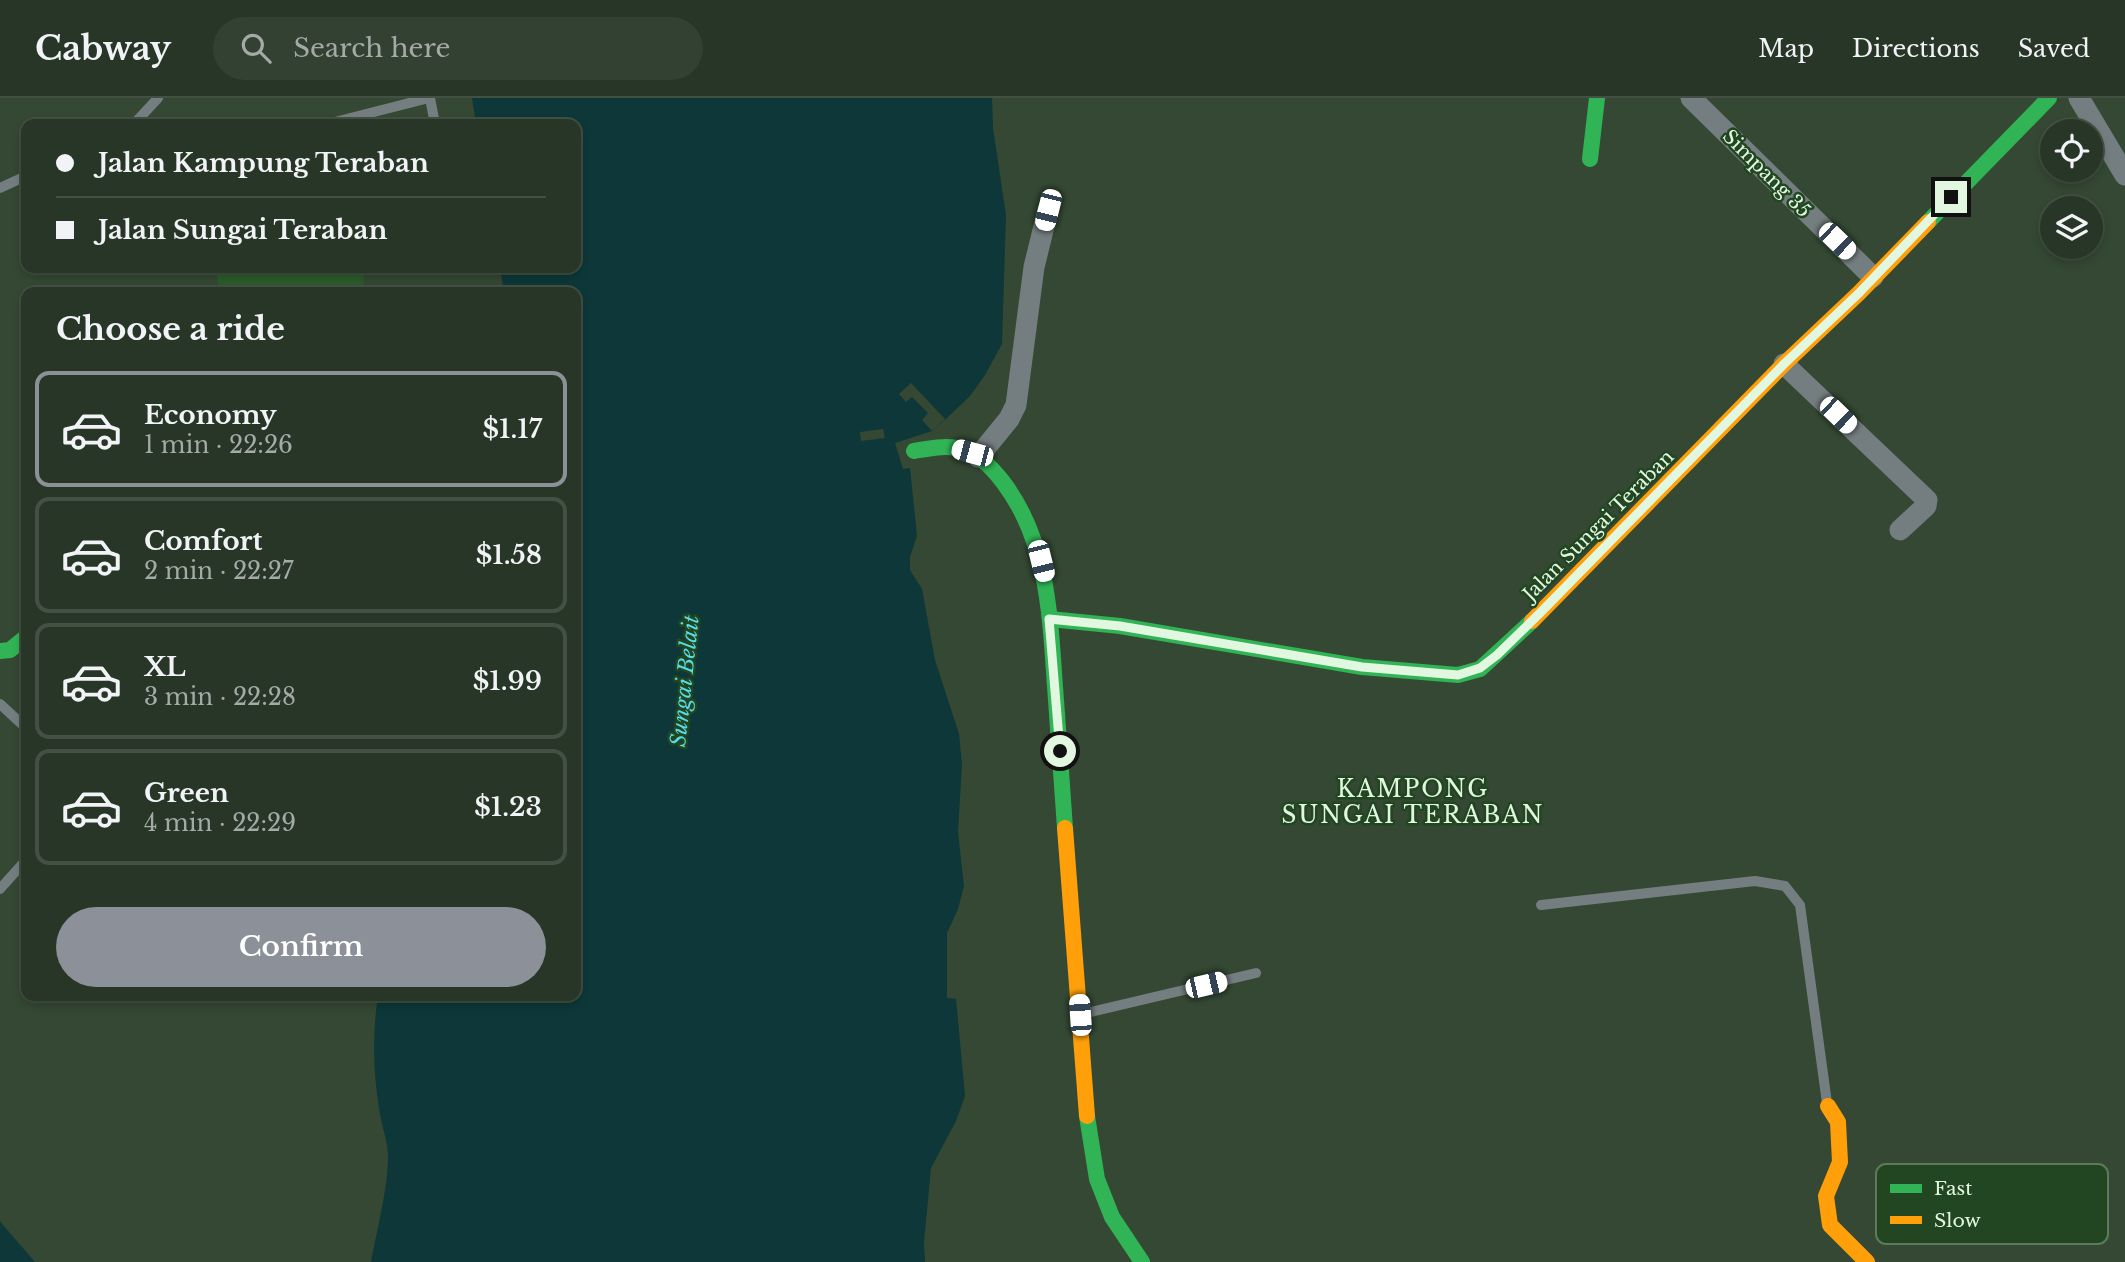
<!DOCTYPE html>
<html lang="en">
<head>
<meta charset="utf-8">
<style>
  body { margin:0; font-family:"Libre Baskerville",serif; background:#334132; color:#f1f3f6; height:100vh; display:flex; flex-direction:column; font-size:26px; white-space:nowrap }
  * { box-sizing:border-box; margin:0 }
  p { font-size:23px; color:#a4aba7 }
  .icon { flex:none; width:38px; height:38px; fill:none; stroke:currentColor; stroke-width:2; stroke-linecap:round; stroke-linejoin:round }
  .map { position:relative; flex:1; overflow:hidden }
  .panel { position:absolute; left:21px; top:189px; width:560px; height:714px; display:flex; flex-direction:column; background:#273626; border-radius:14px; box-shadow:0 4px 10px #0003,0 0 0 2px #435043 }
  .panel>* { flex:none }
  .top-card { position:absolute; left:21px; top:21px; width:560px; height:154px; border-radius:14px; box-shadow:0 4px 10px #0003,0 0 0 2px #435043; display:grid; align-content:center; height:154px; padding:0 35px; background:#273626 }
  .fabs { position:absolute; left:2040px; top:21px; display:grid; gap:14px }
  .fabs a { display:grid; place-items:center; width:63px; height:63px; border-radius:50%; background:#273626; box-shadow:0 4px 10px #0003,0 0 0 2px #435043; font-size:35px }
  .end { position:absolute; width:32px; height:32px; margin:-16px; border:9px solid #e2f7e0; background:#111; box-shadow:0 0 0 4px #111 }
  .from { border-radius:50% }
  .car { position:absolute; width:21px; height:42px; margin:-21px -10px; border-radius:9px; box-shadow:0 0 5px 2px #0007; background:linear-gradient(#fff 24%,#345 0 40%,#fff 0 76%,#345 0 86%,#fff 0) }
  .top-card b { display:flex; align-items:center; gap:24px; height:66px; font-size:26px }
  .top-card b+b { border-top:2px solid #435043 }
  .top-card i { width:18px; height:18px; background:#f1f3f6 }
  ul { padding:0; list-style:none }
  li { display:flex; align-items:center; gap:21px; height:116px; margin:0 14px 10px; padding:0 21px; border:4px solid #435043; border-radius:14px }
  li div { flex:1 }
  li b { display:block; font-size:26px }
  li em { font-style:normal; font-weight:600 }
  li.current { border-color:#8c9099 }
  li>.icon { width:63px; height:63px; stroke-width:1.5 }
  h2 { padding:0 35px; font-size:32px; line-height:84px }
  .button { display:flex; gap:14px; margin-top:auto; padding:14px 35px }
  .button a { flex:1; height:80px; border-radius:42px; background:#8c9099; color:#fff; font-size:28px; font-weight:600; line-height:80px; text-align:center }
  header { display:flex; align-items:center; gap:42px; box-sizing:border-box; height:98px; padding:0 35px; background:#273626; border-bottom:2px solid #435043 }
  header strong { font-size:33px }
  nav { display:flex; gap:38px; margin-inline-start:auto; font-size:24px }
  .search { width:490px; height:63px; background:#334132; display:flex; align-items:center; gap:18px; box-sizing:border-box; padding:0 24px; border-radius:38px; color:#a4aba7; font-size:26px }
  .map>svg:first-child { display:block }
  .green { fill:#2b5c2a }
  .water { fill:#0d3738 }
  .pier { fill:#344833 }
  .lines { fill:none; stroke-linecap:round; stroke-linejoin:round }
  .lane { stroke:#747d7f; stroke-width:10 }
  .street { stroke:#747d7f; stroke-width:21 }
  .fast { stroke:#30b455; stroke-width:16 }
  .slow { stroke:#ff9f0a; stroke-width:16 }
  .route { stroke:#e2f7e0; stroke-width:9 }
  .labels { text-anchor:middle; stroke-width:5; stroke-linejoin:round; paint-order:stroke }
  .street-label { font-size:19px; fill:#e2f7e0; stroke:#214621 }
  .water-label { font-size:21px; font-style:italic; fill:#56dce8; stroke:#214621 }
  .quarter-label { font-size:23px; letter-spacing:2px; fill:#e2f7e0; stroke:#214621 }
  .key { fill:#214621; stroke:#5b7b5a; stroke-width:2 }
  .key-label { font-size:19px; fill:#e2f7e0 }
</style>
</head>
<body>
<header>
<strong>Cabway</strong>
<div class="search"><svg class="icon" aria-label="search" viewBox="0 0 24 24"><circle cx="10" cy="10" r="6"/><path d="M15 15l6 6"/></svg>Search here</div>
<nav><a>Map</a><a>Directions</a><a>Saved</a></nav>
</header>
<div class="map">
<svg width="2125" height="1164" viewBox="0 0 2125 1164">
  <rect width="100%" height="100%" fill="#344833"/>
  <polygon class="green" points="217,170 363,170 364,194 218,194"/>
  <g class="water">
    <path d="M472 0H992L993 30 1006 117 1002 246 985 277 970 298 949 318 932 333 895 345 903 371 910 370 917 438 910 459V472L922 491 935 562 959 636 962 666 958 734 964 788 958 811 947 835V900L956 901 965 998 956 1023 931 1070 924 1144 925 1164H371C377 1131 388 1091 388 1058 388 1044 382 1029 380 1016 373 976 372 937 378 898H576V194H504L500 170H576V26H476Z"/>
    <polygon points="0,1123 3,1127 35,1164 0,1164"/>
  </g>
  <g class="pier">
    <polygon points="911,285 945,321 932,333 922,322 928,315 912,299 906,304 899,296"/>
    <polygon points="883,331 885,340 861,343 860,334"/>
  </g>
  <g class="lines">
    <g class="lane">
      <polyline points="430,0 435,26"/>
      <polyline points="134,26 158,0"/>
      <polyline points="327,26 429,0"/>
      <polyline points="0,90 26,78"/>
      <polyline points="0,606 26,630"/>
      <polyline points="0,791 26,762"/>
      <polyline points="1541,807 1755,783 1785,788 1800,807 1827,1005"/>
      <polyline points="1082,916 1256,875"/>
    </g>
    <g class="street">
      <polyline points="1691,0 1873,179"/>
      <polyline points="2079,0 2125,77"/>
      <polyline points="1784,266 1927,402 1926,408 1900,432"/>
      <polyline points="978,359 1009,321 1016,307 1034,169 1048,112"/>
    </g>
    <g class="fast">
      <polyline points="1590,61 1597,0"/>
      <polyline points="1928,124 2049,0"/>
      <path d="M914 353C931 350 950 346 967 353 981 358 993 371 1003 384 1051 447 1050 527 1056 602 1059 645 1062 688 1065 730"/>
      <polyline points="1050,521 1120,528 1362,569 1458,577 1480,571 1532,523"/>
      <polyline points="0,553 10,552 26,539"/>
      <polyline points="1087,1018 1097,1081 1112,1119 1142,1164"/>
    </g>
    <g class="slow">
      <polyline points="1532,523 1784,266 1859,195 1928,124"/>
      <polyline points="1065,730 1087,1018"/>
      <polyline points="1828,1008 1838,1024 1840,1064 1826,1098 1830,1127 1867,1164"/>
    </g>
  </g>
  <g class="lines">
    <polyline class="route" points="1060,653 1049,521 1120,528 1362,569 1458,577 1480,570 1497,557 1540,515 1784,266 1859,195 1951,99"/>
  </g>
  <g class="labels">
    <g class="street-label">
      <text transform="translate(1767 75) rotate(45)" y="7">Simpang 35</text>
      <text transform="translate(1598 427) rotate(-45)" y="7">Jalan Sungai Teraban</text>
    </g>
    <g class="water-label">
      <text transform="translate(685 583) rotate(-84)" y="7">Sungai Belait</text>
    </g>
    <g class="quarter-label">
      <text x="1413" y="699">KAMPONG<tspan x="1413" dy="26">SUNGAI TERABAN</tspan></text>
    </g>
  </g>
  <rect x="1876" y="1066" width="232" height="80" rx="10" class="key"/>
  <rect x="1890" y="1086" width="32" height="9" fill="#30b455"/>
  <rect x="1890" y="1118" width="32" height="8" fill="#ff9f0a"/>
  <g class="key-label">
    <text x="1934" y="1097">Fast</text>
    <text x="1934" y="1129">Slow</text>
  </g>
</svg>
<div class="fabs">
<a><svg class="icon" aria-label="locate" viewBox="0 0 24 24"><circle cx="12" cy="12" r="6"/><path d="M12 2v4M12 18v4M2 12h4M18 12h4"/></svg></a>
<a><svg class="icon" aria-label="layers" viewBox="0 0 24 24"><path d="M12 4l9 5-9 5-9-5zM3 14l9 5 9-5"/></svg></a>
</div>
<i class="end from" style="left:1060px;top:653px"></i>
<i class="end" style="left:1951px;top:99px"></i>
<i class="car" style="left:1048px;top:112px;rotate:194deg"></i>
<i class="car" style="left:1837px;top:143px;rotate:134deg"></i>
<i class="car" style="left:1838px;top:317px;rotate:134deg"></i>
<i class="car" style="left:972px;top:355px;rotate:285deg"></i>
<i class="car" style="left:1041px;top:463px;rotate:166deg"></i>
<i class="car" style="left:1206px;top:887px;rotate:77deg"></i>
<i class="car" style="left:1080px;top:917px;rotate:356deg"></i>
<div class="top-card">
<b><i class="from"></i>Jalan Kampung Teraban</b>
<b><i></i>Jalan Sungai Teraban</b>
</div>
<section class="panel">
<h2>Choose a ride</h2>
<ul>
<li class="current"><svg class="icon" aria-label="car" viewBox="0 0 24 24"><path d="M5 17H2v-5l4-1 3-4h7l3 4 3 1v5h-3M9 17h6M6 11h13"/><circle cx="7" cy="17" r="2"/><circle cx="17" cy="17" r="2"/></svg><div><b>Economy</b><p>1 min · 22:26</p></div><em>$1.17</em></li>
<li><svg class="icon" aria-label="car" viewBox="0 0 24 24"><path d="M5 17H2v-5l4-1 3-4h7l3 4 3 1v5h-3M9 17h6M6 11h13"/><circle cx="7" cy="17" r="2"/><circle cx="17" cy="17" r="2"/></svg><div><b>Comfort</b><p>2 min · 22:27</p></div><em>$1.58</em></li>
<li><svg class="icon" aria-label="car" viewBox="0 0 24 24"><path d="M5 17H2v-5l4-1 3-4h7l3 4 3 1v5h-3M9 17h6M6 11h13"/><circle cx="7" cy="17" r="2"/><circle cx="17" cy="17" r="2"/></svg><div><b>XL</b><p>3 min · 22:28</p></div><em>$1.99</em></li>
<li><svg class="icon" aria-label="car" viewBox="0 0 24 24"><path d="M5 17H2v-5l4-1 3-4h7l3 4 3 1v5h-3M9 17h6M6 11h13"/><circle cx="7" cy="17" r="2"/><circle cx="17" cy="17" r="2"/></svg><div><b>Green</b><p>4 min · 22:29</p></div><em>$1.23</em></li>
</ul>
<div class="button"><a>Confirm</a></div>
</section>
</div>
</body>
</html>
